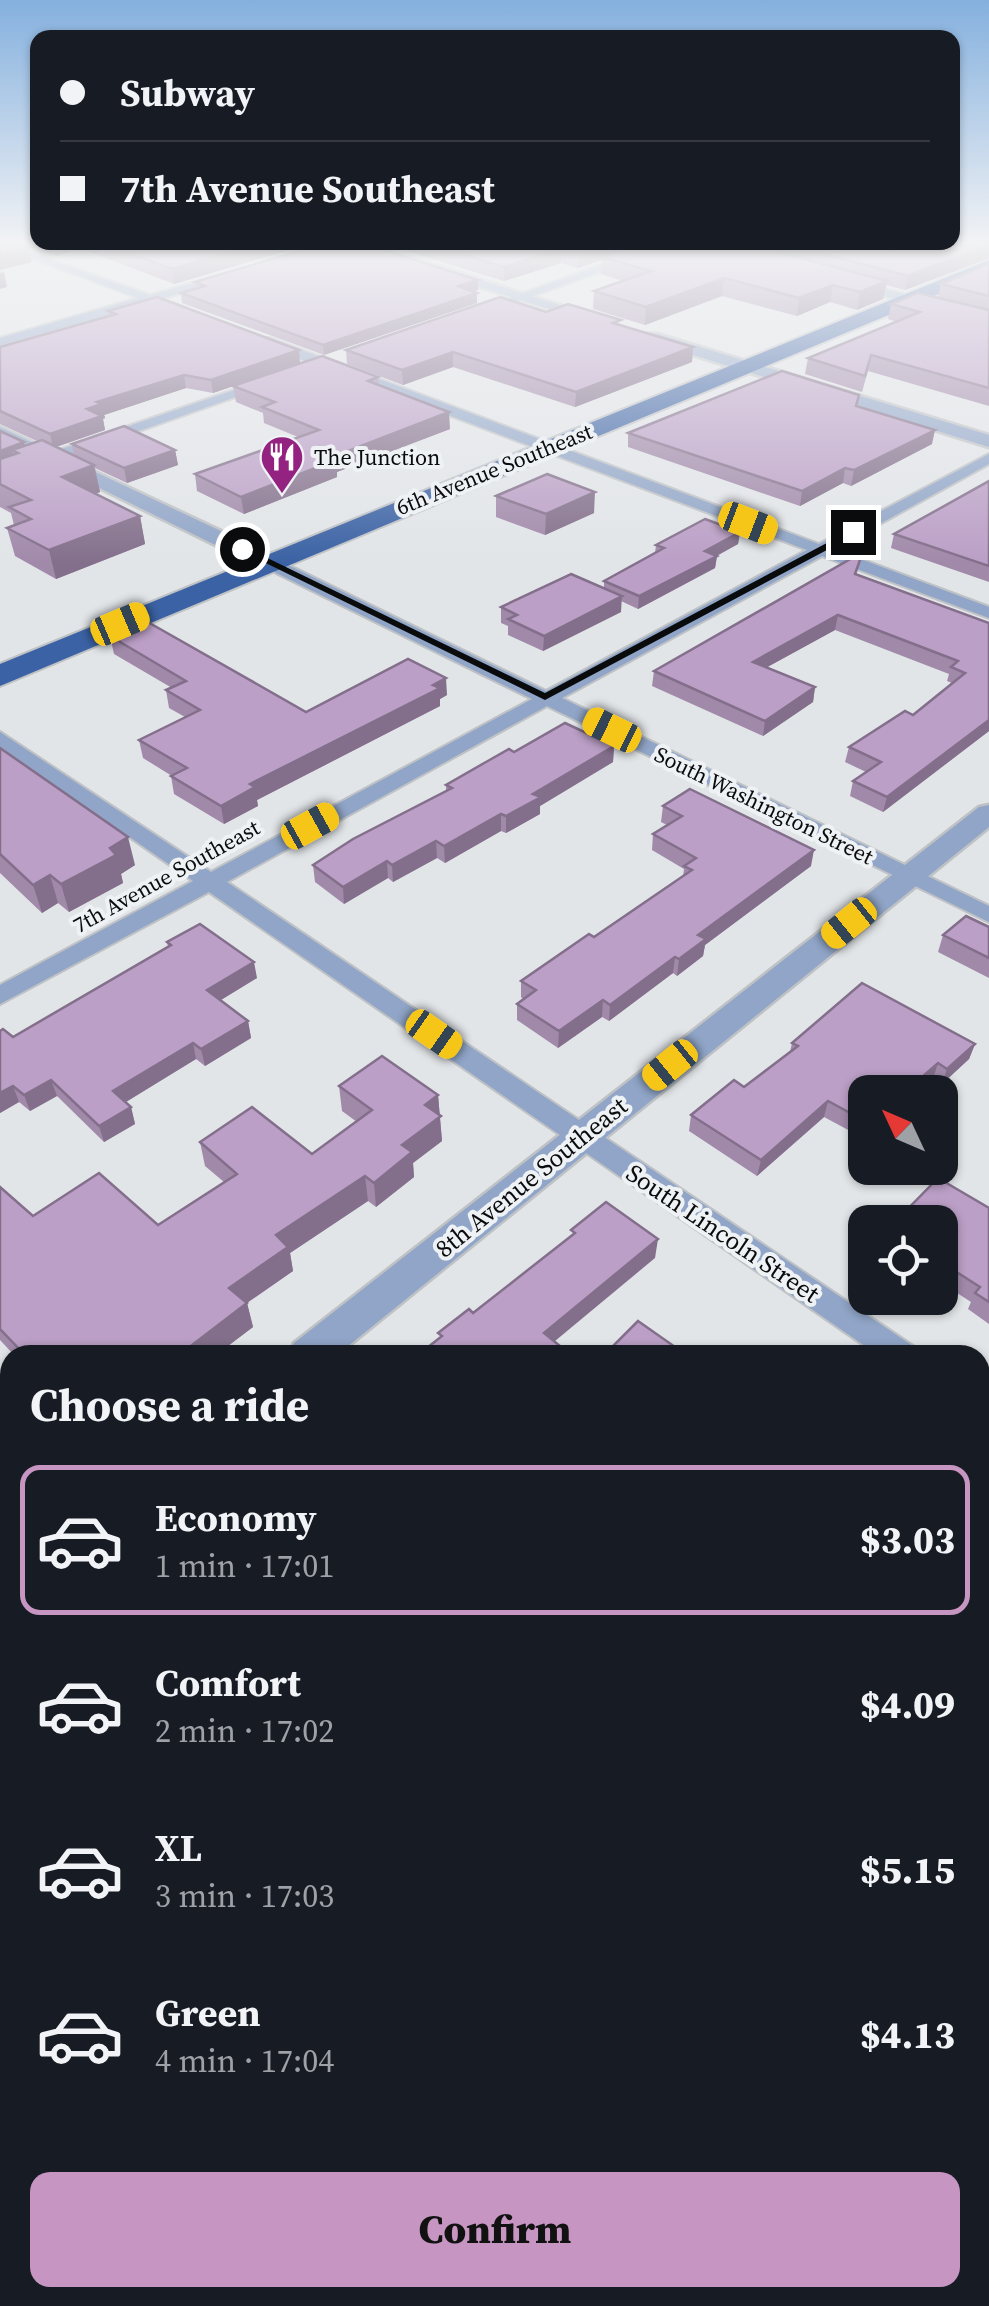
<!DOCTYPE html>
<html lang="en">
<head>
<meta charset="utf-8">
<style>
  body { margin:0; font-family:"Source Serif 4",serif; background:#242831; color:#f1f3f6; height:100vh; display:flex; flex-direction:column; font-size:38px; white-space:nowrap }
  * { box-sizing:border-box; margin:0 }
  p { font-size:32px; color:#9ea1a6 }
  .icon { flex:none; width:55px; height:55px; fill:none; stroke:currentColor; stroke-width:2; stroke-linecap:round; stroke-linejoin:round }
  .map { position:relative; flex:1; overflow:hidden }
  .drawer { position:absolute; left:0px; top:1345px; width:990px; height:962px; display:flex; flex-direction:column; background:#171b24; border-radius:30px 30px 0 0; box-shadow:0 2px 8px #0004 }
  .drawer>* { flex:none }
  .guide { position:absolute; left:30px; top:30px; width:930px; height:220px; border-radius:20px; box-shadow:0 2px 8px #0004; display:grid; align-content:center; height:220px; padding:0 30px; background:#171b24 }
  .needle { width:65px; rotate:314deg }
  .buttons { position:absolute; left:848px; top:1075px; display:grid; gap:20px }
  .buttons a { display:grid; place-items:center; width:110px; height:110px; border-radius:20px; background:#171b24; box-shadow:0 2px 8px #0004; font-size:50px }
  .end { position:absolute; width:45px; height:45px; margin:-22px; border:12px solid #0a0b0c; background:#fff; box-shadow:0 0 0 5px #fff }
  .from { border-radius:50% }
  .car { position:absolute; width:30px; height:60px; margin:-30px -15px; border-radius:12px; box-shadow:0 0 8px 2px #0007; background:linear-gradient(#f5c518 24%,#345 0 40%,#f5c518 0 76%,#345 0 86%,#f5c518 0) }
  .guide b { display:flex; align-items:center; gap:35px; height:95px; font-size:38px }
  .guide b+b { border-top:2px solid #363941 }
  .guide i { width:25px; height:25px; background:#f1f3f6 }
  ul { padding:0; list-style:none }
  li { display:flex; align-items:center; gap:30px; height:150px; margin:0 20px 15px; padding:0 10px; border:5px solid transparent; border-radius:20px }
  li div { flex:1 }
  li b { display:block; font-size:38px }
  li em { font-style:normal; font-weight:800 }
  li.selected { border-color:#c795c1 }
  li>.icon { width:90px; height:90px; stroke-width:1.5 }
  h2 { padding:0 30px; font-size:45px; line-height:120px }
  .action { display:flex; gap:20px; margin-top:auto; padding:20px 30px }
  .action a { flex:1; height:115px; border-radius:20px; background:#c795c1; color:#111; font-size:40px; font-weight:800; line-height:115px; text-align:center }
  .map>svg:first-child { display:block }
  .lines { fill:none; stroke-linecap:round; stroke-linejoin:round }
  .minor-casing { stroke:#bfc2c5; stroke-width:4 }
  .tertiary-casing { stroke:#bfc2c5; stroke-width:5 }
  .trunk-casing { stroke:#bfc2c5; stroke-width:4 }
  .minor { fill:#90a5c7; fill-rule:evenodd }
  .tertiary { fill:#90a5c7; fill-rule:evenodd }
  .trunk { fill:#3b62a4; fill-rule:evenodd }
  .wall { fill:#a189aa }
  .shaded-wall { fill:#836f8b }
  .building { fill:#bb9fc6; stroke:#836f8b; stroke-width:2.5 }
  .route { fill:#0a0b0c }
  .labels { text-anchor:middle; stroke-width:8; stroke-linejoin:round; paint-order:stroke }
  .far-poi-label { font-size:22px; fill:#0a0b0c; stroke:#eff2f5; text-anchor:start }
  .far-street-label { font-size:22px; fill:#0a0b0c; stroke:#eff2f5 }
  .street-label { font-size:25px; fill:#0a0b0c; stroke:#eff2f5 }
</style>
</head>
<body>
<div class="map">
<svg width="989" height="2306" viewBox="0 0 989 2306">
  <rect width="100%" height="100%" fill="#e2e5e8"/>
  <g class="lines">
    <g class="minor-casing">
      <g id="minor">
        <polygon points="0,242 150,295 229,273 235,276 162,299 186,308 186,314 149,303 0,346 0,338 138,298 0,246"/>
        <polygon points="665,242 682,242 478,316 468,313"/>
        <polygon points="850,280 989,316 989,324 846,286"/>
        <polygon points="260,338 270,338 819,544 989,454 989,464 834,549 989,607 989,618 822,556 562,698 989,906 989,922 547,706 227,882 913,1346 918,1355 878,1355 209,892 0,1004 0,985 193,881 0,747 0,732 211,872 532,699 262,566 262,558 274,558 546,691 807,550 260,344"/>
        <polygon points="263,380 275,383 0,480 0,470"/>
        <polygon points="980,1395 989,1398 989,1429 980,1426"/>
      </g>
    </g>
    <g class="tertiary-casing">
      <g id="tertiary">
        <polygon points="29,240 27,243 0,249 0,241"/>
        <polygon points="340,242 363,242 609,321 595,324"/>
        <polygon points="645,334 657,334 989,435 989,447 645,340"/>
        <polygon points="0,427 276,557 279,562 276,567 260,567 0,439"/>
        <polygon points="989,805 989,827 337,1355 288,1355 294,1343 979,807"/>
        <polygon points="0,1459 10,1463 10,1508 0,1505"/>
        <polygon points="10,1570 10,1618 0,1622 0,1574"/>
        <polygon points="989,1570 989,1622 980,1626 980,1574"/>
        <polygon points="423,2298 488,2298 484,2306 419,2306"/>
        <polygon points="689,2298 754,2298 758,2306 693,2306"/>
      </g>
    </g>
    <g class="trunk-casing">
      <polygon id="trunk" points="989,260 989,273 0,686 0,664"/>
    </g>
    <use href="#minor" class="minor"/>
    <use href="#tertiary" class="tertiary"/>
    <use href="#trunk" class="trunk"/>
  </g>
  <g class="wall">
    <polygon points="27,240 38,240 38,242 316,242 174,284 82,249 56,256 29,246"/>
    <polygon points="989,240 989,258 905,290 886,285 883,299 857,310 830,302 797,316 722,296 645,325 593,309 594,291 623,281 601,274 602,260 578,268 561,263 504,281 377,242 854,242 892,251"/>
    <polygon points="989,264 989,406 868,371 862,392 805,374 808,358 897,322 888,319 891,304 938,298 941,284"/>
    <polygon points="478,280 478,290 473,291 477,293 477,303 324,355 182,303 181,293 196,289 195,282"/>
    <polygon points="108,311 299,350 300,364 378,377 379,385 450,429 337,472 337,477 244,514 197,491 195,474 298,437 264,423 263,413 236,402 233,386 213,393 186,388 104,415 105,418 103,419 105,430 56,447 74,456 72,444 175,450 178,465 127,483 95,468 100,492 96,494 140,516 145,544 56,579 15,556 7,528 14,525 11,513 0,507 0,431 25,446 39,442 0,424 0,347 109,316"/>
    <polygon points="546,312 621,326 693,347 692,362 575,407 453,367 403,385 347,364 346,350"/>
    <polygon points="859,395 857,406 932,444 851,486 843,483 800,506 628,447 628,433"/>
    <polygon points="989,481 989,582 891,548 894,534"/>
    <polygon points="496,496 594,513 545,535 496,517"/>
    <polygon points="740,532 738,544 717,556 715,568 638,609 621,601 621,612 543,651 508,635 508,626 501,623 501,607 604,588 604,581 655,553 656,545"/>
    <polygon points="857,575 989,623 989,731 883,812 850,796 853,781 866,772 845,762 849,747 913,715 952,683 947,681 949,674 835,630 767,667 815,687 813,702 763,736 652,686 654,671"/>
    <polygon points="110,636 306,712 447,695 440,699 440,706 257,800 258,806 224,824 174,794 171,776 172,776 143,758 139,740 185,717 169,708 166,690 172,688 114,654"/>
    <polygon points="614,746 613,762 540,806 540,814 506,833 501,831 445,863 437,858 393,882 388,878 344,904 315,882 313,865 446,791 446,785 514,752"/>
    <polygon points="0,748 135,865 121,874 123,883 69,912 58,903 42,913 0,873"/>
    <polygon points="663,806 811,866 705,945 703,956 677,976 673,973 609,1021 602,1017 558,1048 517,1020 517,1004 523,999 521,997 521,981 594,937 683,877 684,869 652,850 653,834 667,825 661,822"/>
    <polygon points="989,927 989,978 938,952 943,935"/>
    <polygon points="167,942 257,978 221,1000 248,1021 251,1038 205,1066 196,1059 125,1102 131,1107 135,1124 104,1142 57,1096 30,1111 19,1102 0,1113 13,1037 168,947"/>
    <polygon points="792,1043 975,1044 969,1059 942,1084 933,1079 865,1092 865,1139 824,1117 757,1176 689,1131 691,1115 744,1087 790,1052"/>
    <polygon points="339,1086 438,1095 442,1141 413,1163 414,1177 376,1207 368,1201 290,1253 293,1271 247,1303 253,1327 216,1355 14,1355 0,1340 0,1187 33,1216 158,1225 224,1182 205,1166 200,1142 312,1154 357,1122 342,1111"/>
    <polygon points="989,1208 989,1324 968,1309 971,1302 940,1282 940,1274 943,1266 940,1263 940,1222 898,1222 899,1218"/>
  </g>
  <g class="shaded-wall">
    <polygon points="53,242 81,242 82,249 56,256"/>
    <polygon points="266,242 316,242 174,284 172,269"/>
    <polygon points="612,242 653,242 602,257 602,260 578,268 579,253"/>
    <polygon points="989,245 989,258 905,290 908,276"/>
    <polygon points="29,248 32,262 0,270 0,255"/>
    <polygon points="561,248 561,263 504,281 504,267"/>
    <polygon points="4,272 7,287 0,289 0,273"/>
    <polygon points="724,278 722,296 645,325 646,307"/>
    <polygon points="478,280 478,290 459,296 458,286"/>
    <polygon points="887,281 883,299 857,310 860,292"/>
    <polygon points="833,285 830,302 797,316 799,298"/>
    <polygon points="477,293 477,303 324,355 323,345"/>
    <polygon points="693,347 692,362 575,407 576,392"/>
    <polygon points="299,350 300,364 213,393 211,380"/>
    <polygon points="453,352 453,367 403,385 402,370"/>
    <polygon points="184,375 186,388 104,415 105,418 103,419 105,430 53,448 50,434 97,402"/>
    <polygon points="449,412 450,429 337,472 337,477 244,514 241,497 330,458"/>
    <polygon points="935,430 932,444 851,486 854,470"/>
    <polygon points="24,442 27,457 12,450 15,461 0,466 0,451"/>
    <polygon points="175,450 178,465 127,483 124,468"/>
    <polygon points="94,465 100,492 68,504 62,477"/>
    <polygon points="845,468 843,483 800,506 802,491"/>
    <polygon points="595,492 594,513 545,535 546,514"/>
    <polygon points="140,516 145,544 56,579 49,550"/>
    <polygon points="740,532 738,544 708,560 717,556 715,568 638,609 639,596 705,551"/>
    <polygon points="622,596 621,612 543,651 544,636"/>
    <polygon points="838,615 835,630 751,676 753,662"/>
    <polygon points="446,678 447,695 440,699 440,706 257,800 258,806 224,824 221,806 250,784"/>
    <polygon points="815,687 813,702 763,736 765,721"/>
    <polygon points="989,720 989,731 883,812 887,797"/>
    <polygon points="614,746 613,762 540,806 540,814 506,833 506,816 533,794"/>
    <polygon points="501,814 501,831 445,863 444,846"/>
    <polygon points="128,837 135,865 121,874 123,883 69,912 61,884 110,848"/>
    <polygon points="436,841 437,858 393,882 392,865"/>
    <polygon points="814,850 811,866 705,945 703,956 677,976 679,959 698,935"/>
    <polygon points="387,861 388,878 344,904 343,887"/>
    <polygon points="50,875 58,903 42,913 33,885"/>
    <polygon points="675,957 673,973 609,1021 610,1005"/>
    <polygon points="254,962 257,978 211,1006 207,990"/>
    <polygon points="603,1000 602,1017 558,1048 559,1031"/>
    <polygon points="248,1021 251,1038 205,1066 201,1049"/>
    <polygon points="193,1043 196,1059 118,1107 113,1091"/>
    <polygon points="975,1044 969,1059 942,1084 947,1069"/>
    <polygon points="938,1063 933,1079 917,1092 905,1092"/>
    <polygon points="51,1080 57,1096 30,1111 24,1095"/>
    <polygon points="13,1086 19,1102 0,1113 0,1093"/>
    <polygon points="438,1095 442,1141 413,1163 414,1177 376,1207 374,1183 402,1145 425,1105"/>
    <polygon points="828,1101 824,1117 757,1176 761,1160"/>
    <polygon points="131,1107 135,1124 104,1142 99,1126"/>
    <polygon points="365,1176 368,1201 290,1253 293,1271 235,1311 229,1288 276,1235"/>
    <polygon points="658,1239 655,1258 543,1351 544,1333"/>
    <polygon points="247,1303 253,1327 216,1355 179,1355"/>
    <polygon points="10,1828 10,1863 0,1872 0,1837"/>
    <polygon points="308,2298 318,2298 311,2306 301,2306"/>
  </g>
  <g class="building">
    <polygon points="0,240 6,240 29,248 0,255"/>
    <polygon points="952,240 989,240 989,245 908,276 779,242 854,242 892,251 916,242 952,242"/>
    <polygon points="99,242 266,242 172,269"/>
    <polygon points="329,242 358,242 478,280 458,286 477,293 323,345 181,293 205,286 195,282"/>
    <polygon points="423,242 612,242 579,253 561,248 504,267"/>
    <polygon points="644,242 741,242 887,281 860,292 833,285 799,298 724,278 646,307 594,291 651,271 602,257"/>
    <polygon points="989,264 989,296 941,284"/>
    <polygon points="918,293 989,310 989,388 871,355 865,376 808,358 920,312 891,304"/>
    <polygon points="157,297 299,350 211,380 184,375 97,402 102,404 87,409 102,416 50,434 0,411 0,347 116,314 108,311"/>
    <polygon points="500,297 546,312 568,304 621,320 613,323 693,347 576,392 453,352 402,370 346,350"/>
    <polygon points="322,356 378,377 368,381 449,412 330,458 336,460 241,497 195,474 319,430 262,407 275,402 233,386"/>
    <polygon points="782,371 859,395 856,406 935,430 854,470 845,468 802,491 628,433"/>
    <polygon points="124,426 175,450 124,468 72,444"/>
    <polygon points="0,431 24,442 0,451"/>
    <polygon points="42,440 94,465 62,477 140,516 49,550 7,528 31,519 9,507 31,500 0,484 0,459 18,453 12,450"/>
    <polygon points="547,474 595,492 546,514 496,496"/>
    <polygon points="989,481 989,566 894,534"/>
    <polygon points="705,519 740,532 705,551 717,556 639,596 604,581 664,548 656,545"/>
    <polygon points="854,557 860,560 855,574 989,623 989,720 887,797 853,781 881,762 849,747 905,711 913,715 965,673 951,667 958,661 838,615 753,662 815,687 765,721 654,671"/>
    <polygon points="571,574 622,596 544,636 508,619 517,615 501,607"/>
    <polygon points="146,621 306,712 408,659 446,678 433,685 440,688 250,784 255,787 221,806 171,776 187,768 139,740 200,710 166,690 186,681 110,636"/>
    <polygon points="565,723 614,746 533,794 541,797 506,816 501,814 444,846 436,841 392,865 387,861 343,887 313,865 353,839 452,788 446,785 486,762 509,749 514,752"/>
    <polygon points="0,748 128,837 110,848 116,855 61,884 50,875 33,885 0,854"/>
    <polygon points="690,789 814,850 698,935 706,939 679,959 675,957 610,1005 603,1000 559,1031 517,1004 536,990 521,981 589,934 594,937 692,870 684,866 696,858 653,834 682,816 663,806"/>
    <polygon points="966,916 989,927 989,958 943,935"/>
    <polygon points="200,924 254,962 207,990 248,1021 201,1049 193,1043 113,1091 131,1107 99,1126 51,1080 24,1095 13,1086 0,1093 0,1031 3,1029 13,1037 171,945 167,942"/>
    <polygon points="862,983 975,1044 947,1069 938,1063 905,1092 865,1092 865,1121 828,1101 761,1160 691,1115 734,1080 744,1087 798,1046 792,1043"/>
    <polygon points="382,1056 438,1095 425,1105 441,1116 402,1145 412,1152 374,1183 365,1176 276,1235 288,1247 229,1288 247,1303 179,1355 25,1355 0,1329 0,1187 33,1216 99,1173 158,1225 237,1174 200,1142 252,1107 312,1154 372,1110 339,1086"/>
    <polygon points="938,1178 989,1208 989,1302 975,1293 980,1287 944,1264 955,1252 940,1243 940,1222 907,1222 899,1218"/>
    <polygon points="606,1202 658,1239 544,1333 571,1355 418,1355 442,1336 438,1333 469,1309 473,1313 575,1233 571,1230"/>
    <polygon points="638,1321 678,1349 671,1355 604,1355"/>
    <polygon points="10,1630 10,1828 0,1837 0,1638"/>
    <polygon points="10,2150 10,2298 308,2298 301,2306 0,2306 0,2160"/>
  </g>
  <linearGradient id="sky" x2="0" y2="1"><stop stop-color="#84b0de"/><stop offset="0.43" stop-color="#f2f3f5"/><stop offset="1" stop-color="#f2f3f5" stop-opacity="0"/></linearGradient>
  <rect width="989" height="563" fill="url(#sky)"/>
  <polygon class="route" points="853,529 857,534 545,700 237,549 245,547 545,693"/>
  <defs>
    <g id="restaurant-pin" transform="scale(2.25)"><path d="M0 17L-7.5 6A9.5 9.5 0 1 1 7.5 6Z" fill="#932281" stroke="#eff2f5"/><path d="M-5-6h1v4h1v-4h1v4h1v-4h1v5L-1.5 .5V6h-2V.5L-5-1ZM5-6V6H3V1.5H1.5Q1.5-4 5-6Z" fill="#fff"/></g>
  </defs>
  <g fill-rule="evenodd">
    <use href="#restaurant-pin" x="282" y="457"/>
  </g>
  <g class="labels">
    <g class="far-poi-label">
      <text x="314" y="465">The Junction</text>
    </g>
    <g class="far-street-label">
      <text transform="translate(494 469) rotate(-22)" y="8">6th Avenue Southeast</text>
      <text transform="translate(764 805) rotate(26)" y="8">South Washington Street</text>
      <text transform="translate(166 876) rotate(-29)" y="8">7th Avenue Southeast</text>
    </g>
    <g class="street-label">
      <text transform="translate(531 1177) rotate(-39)" y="9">8th Avenue Southeast</text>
      <text transform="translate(723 1233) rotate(34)" y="9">South Lincoln Street</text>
    </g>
  </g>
</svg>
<div class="buttons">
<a><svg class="needle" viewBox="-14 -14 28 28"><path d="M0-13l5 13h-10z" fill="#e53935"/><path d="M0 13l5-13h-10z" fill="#9ea1a6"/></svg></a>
<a><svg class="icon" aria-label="locate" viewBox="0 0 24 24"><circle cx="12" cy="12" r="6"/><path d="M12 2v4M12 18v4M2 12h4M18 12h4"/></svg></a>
</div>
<i class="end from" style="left:242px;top:549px"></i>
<i class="end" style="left:853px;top:532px"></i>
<i class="car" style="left:748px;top:523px;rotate:111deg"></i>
<i class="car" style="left:120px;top:624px;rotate:67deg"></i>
<i class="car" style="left:612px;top:730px;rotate:296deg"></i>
<i class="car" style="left:310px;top:826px;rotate:61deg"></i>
<i class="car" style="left:849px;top:923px;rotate:231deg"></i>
<i class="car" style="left:434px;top:1034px;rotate:125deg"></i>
<i class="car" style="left:670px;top:1065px;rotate:231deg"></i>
<div class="guide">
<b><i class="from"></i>Subway</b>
<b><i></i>7th Avenue Southeast</b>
</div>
<section class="drawer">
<h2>Choose a ride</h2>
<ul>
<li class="selected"><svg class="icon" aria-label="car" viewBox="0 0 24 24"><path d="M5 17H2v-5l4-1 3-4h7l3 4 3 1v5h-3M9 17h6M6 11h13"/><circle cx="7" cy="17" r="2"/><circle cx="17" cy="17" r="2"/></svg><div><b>Economy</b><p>1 min · 17:01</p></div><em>$3.03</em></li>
<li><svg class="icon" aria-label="car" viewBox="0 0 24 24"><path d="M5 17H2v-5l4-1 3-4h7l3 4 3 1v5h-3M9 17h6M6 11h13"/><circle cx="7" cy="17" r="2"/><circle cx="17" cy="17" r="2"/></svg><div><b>Comfort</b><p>2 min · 17:02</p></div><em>$4.09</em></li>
<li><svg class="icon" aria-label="car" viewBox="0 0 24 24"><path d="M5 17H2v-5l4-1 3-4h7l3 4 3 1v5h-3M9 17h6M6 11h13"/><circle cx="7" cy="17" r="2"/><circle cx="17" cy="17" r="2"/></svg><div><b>XL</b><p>3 min · 17:03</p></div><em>$5.15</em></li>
<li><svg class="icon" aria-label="car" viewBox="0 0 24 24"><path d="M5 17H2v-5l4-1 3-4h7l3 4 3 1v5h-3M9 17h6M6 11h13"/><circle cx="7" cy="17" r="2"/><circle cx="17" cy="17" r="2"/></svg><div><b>Green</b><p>4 min · 17:04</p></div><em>$4.13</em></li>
</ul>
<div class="action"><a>Confirm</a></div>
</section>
</div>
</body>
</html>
